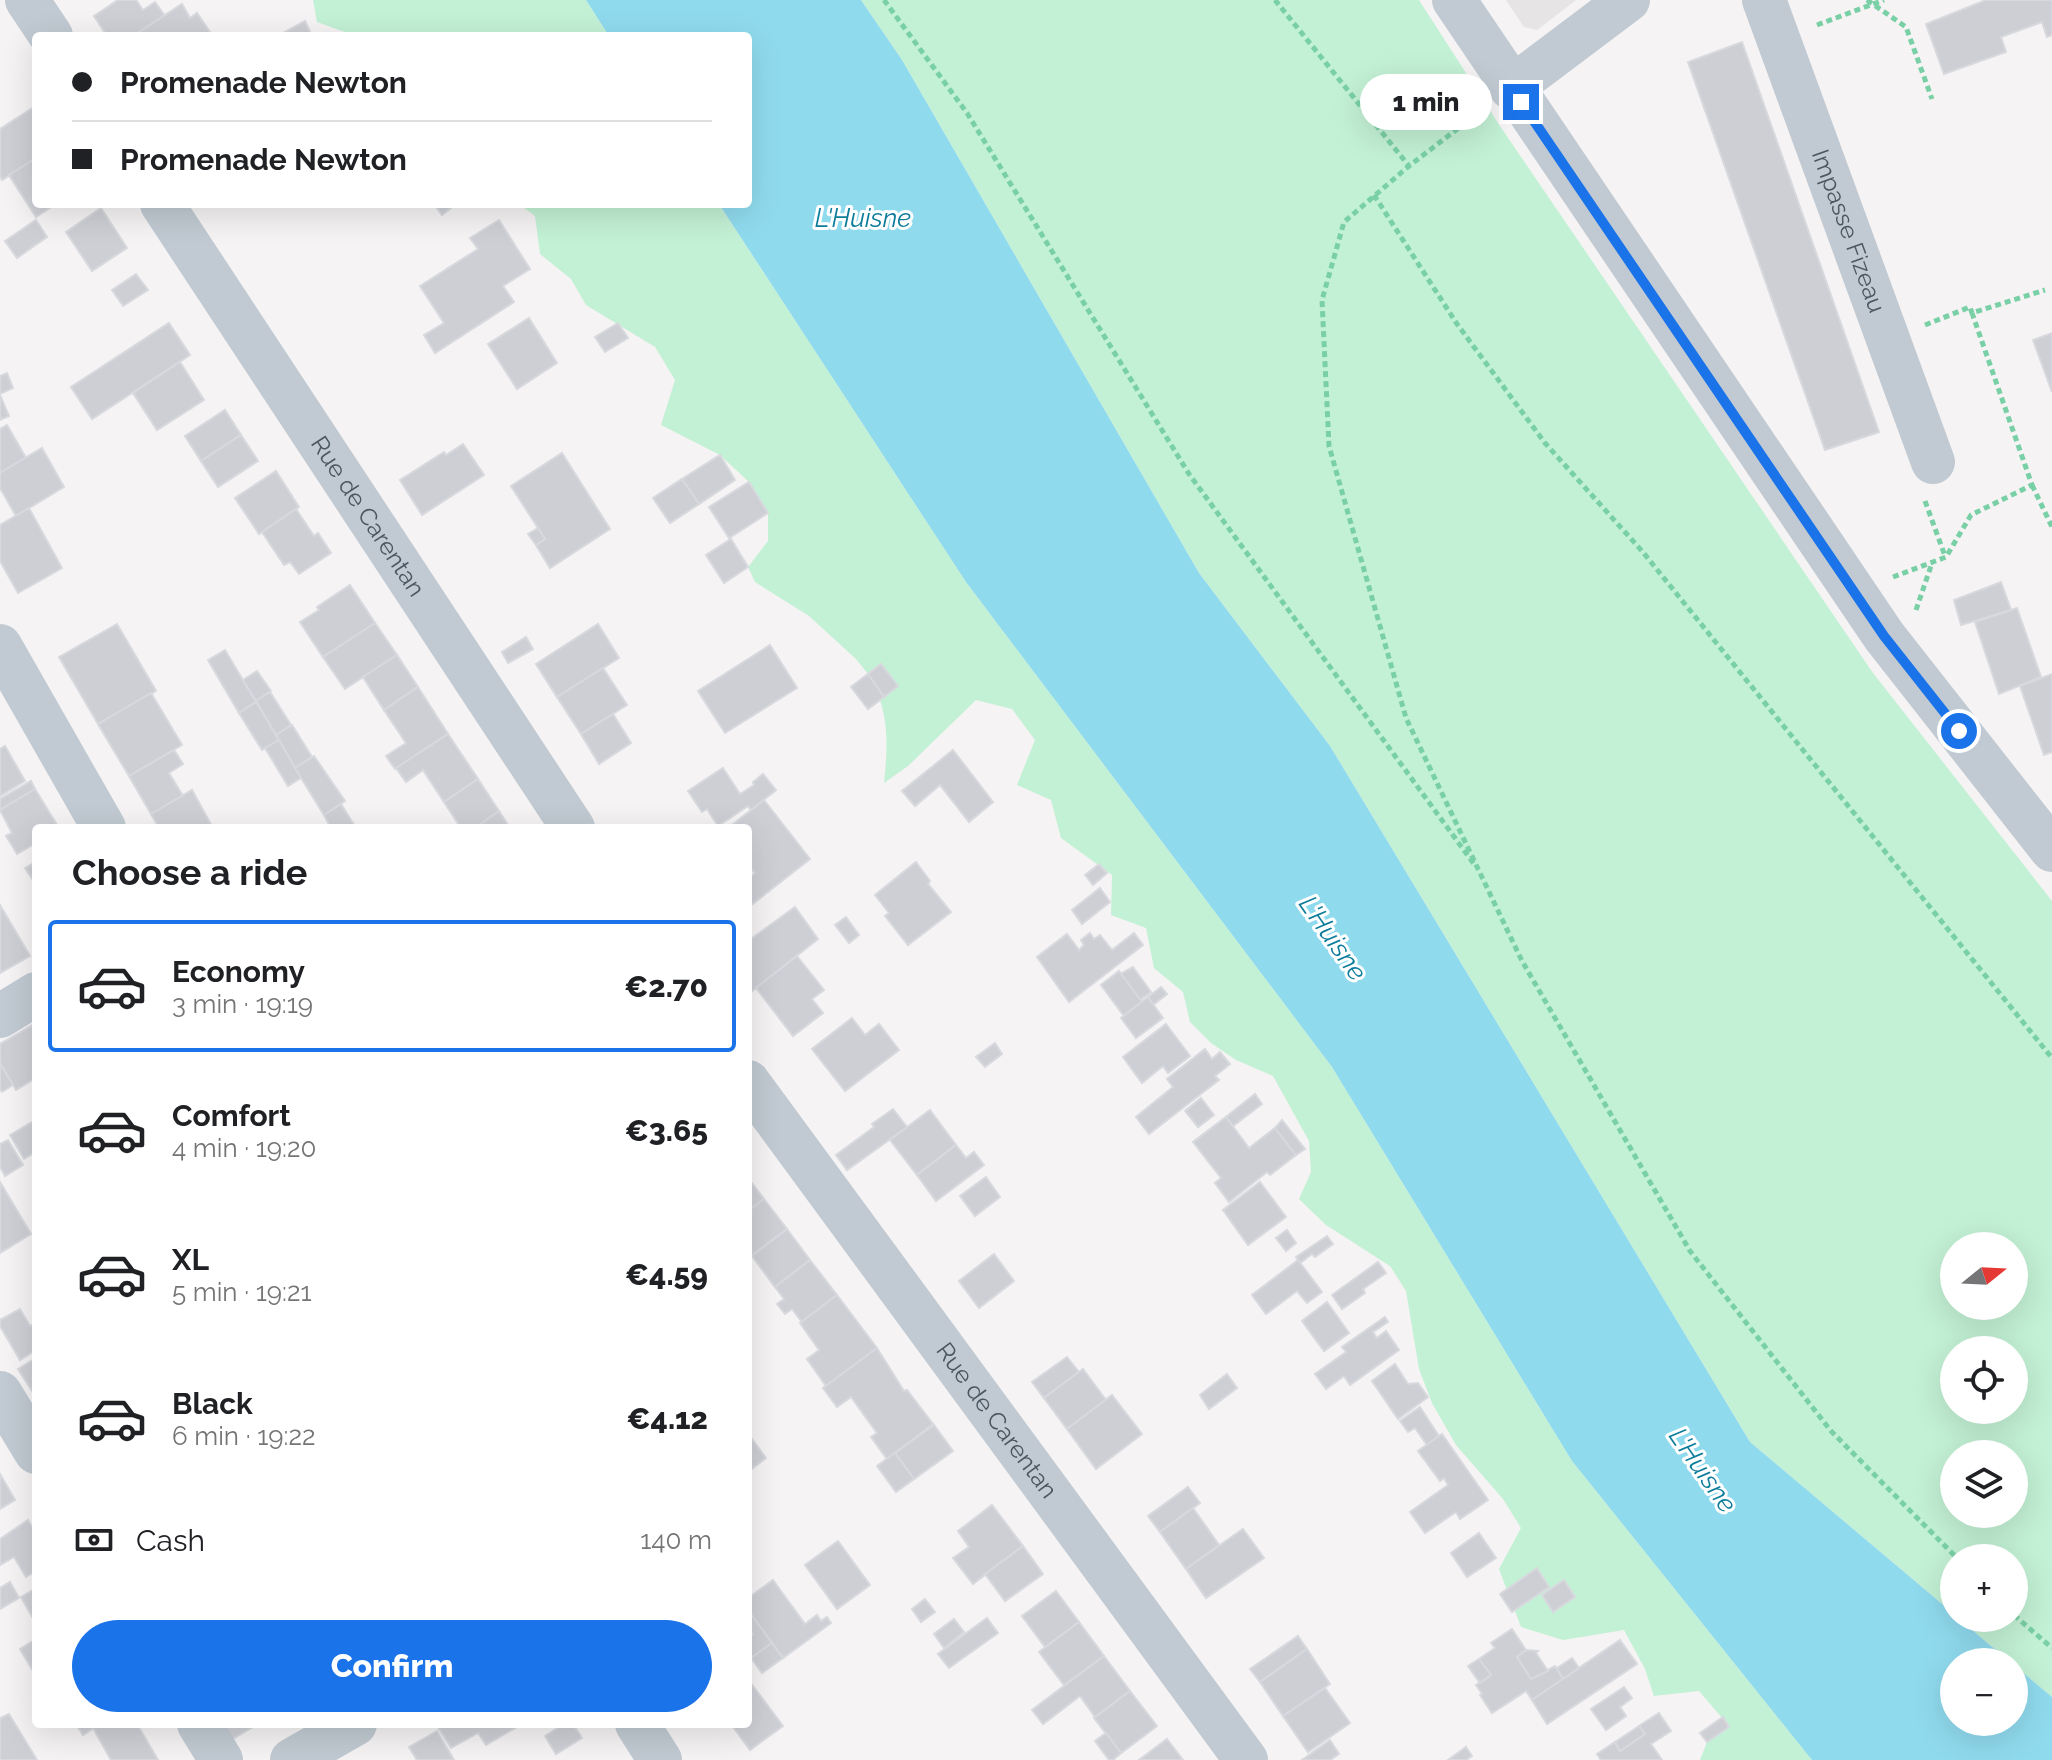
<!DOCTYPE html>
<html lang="en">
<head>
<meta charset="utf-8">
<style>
  body { margin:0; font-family:Raleway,sans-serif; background:#f6f6f6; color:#202124; height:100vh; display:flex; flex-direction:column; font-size:30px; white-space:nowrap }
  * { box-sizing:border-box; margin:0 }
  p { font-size:26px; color:#757577 }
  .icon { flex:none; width:44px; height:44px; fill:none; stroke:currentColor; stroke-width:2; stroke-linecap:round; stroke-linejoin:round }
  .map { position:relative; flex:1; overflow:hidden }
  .sheet { position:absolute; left:32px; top:824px; width:720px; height:904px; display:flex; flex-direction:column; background:#fff; border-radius:8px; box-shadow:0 8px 32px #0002 }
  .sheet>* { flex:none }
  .guide { position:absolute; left:32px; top:32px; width:720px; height:176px; border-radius:8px; box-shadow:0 8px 32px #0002; display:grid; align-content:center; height:176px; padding:0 40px; background:#fff }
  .needle { width:52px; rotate:72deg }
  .fabs { position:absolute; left:1940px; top:1232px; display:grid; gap:16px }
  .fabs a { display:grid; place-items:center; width:88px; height:88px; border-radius:50%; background:#fff; box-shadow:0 8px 32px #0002; font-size:40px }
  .end { position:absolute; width:36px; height:36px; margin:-18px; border:10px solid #1a73e8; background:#fff; box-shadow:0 0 0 4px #fff }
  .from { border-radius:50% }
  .bubble { position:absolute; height:56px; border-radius:28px; background:#fff; box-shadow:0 8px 32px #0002; font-size:26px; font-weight:800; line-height:56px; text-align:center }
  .guide b { display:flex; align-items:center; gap:28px; height:76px; font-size:30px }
  .guide b+b { border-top:2px solid #e0e0e0 }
  .guide i { width:20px; height:20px; background:#202124 }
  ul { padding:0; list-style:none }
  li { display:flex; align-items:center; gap:24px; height:132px; margin:0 16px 12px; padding:0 24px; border:4px solid transparent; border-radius:8px }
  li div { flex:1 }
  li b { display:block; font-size:30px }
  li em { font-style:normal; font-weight:800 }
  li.on { border-color:#1a73e8 }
  li>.icon { width:72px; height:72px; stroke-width:1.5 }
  h2 { padding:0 40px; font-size:36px; line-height:96px }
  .pay { display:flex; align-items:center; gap:20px; height:88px; padding:0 40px; font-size:30px }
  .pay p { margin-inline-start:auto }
  .cta { display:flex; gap:16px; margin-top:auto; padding:16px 40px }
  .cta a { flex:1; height:92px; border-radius:48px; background:#1a73e8; color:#fff; font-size:32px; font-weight:800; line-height:92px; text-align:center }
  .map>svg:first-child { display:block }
  .education { fill:#e6e4e5 }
  .green { fill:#c3f1d5; fill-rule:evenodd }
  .water { fill:#90daee }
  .building { fill:#cdcfd5; stroke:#d7d9de; stroke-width:2 }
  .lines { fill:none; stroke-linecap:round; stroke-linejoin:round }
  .path { stroke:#7ad0a6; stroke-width:5; stroke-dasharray:6 4; stroke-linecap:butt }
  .minor { stroke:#c1cad2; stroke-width:44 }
  .route { stroke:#1a73e8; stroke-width:10 }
  .labels { text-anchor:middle; stroke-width:6; stroke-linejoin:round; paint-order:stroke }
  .street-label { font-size:24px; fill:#4a5661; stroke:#fff }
  .water-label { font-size:26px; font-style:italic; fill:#0c7c9b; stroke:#fff }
</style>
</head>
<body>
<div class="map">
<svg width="2052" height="1760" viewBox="0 0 2052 1760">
  <rect width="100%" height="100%" fill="#f5f3f3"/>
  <polygon class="education" points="1506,0 1576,0 1537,30 1524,27"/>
  <g class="green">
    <polygon points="313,0 586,0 609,36 356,36 317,22"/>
    <path d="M861 0H1419L1500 126 1873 673 2052 901V1697L2014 1665V1662H2010L1958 1618H2014V1558H1954V1614L1750 1442 1330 746 1199 573 902 60ZM1954 1246H2014V1306H1954ZM1954 1350H2014V1410H1954ZM1954 1454H2014V1514H1954Z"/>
    <path d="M519 204H719L966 582 1332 1067 1572 1461 1812 1760H1700L1707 1742 1729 1726 1699 1691 1654 1696 1645 1669 1624 1630 1563 1640 1521 1627 1499 1569 1521 1528 1503 1499 1456 1445 1432 1403 1419 1369 1406 1291 1390 1266 1326 1225 1299 1199 1311 1172 1309 1141 1273 1076 1236 1060 1211 1043 1190 1022 1183 992 1154 968 1146 928 1111 915 1112 875 1061 838 1051 800 1017 785 1035 740 1012 709 976 700 908 766 884 783C887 754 889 728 880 700L897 686 868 674 856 659 809 616 755 582 748 567 768 541V513L749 482 720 455 661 425 675 380 655 347 586 305 571 279 540 254 535 216Z"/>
  </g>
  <polygon class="water" points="586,0 861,0 902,60 1199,573 1330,746 1750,1442 1954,1614 1954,1618 1958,1618 2010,1662 1954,1662 1954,1722 2014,1722 2014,1665 2052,1697 2052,1760 1812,1760 1572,1461 1332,1067 966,582 719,204 748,204 748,36 609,36"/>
  <g class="building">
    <polygon points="118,0 136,0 143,10 155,2 165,16 133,36 107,36 94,16"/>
    <polygon points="1986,0 2052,0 2052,35 2047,37 2042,22 2001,37 2006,52 1944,74 1926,24"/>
    <polygon points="182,4 190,18 197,13 210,32 205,36 133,36"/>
    <polygon points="305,21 312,36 278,36"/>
    <polygon points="1742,42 1879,432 1825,450 1688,62"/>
    <polygon points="34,107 36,158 2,180 0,176 0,129"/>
    <polygon points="36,158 36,204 56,204 36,217 9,175"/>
    <polygon points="434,204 456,204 442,215"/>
    <polygon points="101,208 127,248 92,271 66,232"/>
    <polygon points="36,220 47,237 17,258 5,241"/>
    <polygon points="499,220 530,269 503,286 514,302 435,353 424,335 444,323 420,286 478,249 470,238"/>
    <polygon points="136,274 148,290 123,306 112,290"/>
    <polygon points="529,318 557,363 517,389 488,344"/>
    <polygon points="169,323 190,355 92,419 71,387"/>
    <polygon points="618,323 628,338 605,352 595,337"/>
    <polygon points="2052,333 2052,392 2033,340"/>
    <polygon points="180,362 204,400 157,430 133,393"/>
    <polygon points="7,373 13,388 0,394 0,376"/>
    <polygon points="0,395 9,416 0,420"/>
    <polygon points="225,410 241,435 201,461 185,436"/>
    <polygon points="7,425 26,458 0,473 0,429"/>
    <polygon points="241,435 258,461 218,487 201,461"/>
    <polygon points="463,444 484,475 422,515 400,480 444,452 446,455"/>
    <polygon points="42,448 64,487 16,516 0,488 0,473"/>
    <polygon points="562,453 610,529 550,568 536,545 545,539 511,486"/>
    <polygon points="720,455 735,480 699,504 682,479"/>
    <polygon points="276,471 299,507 259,534 235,498"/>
    <polygon points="682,479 699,504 670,523 653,498"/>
    <polygon points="749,482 768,513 729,538 709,507"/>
    <polygon points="29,508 62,568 18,593 0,561 0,525"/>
    <polygon points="296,509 314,536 318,533 331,553 299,574 290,562 284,565 262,532"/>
    <polygon points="538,528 545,539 536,545 528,534"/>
    <polygon points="731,539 748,567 724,583 706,555"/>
    <polygon points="2001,582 2011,610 1961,625 1954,600"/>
    <polygon points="350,585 375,623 323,657 300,622 319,610 317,607"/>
    <polygon points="2017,608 2041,677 1999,694 1975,622"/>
    <polygon points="375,623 397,655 345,689 323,657"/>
    <polygon points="117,624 156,691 98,724 59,657"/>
    <polygon points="598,624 619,658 557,697 536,664"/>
    <polygon points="526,637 533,649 508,663 502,652"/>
    <polygon points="770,645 797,688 725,733 698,691"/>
    <polygon points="225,650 256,702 239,713 208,660"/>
    <polygon points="397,655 418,687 384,710 363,677"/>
    <polygon points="881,664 898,686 884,697 868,674"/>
    <polygon points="603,668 627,705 581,734 557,697"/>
    <polygon points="257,671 271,691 256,701 243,680"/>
    <polygon points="868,674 884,697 868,709 851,687"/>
    <polygon points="2052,674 2052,752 2044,755 2020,686"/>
    <polygon points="418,687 448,734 395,769 386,756 406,743 384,710"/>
    <polygon points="270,692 291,725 276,735 256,701"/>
    <polygon points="151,693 182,745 129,776 98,724"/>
    <polygon points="256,702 279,740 262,750 239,713"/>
    <polygon points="613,714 631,743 599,764 581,734"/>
    <polygon points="292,725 312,757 295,768 276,735"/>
    <polygon points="448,734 478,779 444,802 423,770 406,782 396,768"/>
    <polygon points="279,740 301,778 288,786 265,748"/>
    <polygon points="5,746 25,781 0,796 0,749"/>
    <polygon points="174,750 183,764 169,773 183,796 151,814 129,776"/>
    <polygon points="953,750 993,802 969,822 940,785 915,806 902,791"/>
    <polygon points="314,756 345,801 324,815 295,768"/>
    <polygon points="723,768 740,794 754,785 753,782 763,774 776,790 751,810 748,806 718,826 707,809 702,812 688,791"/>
    <polygon points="478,779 499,811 475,828 461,828 444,802"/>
    <polygon points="31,781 35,789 0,810 0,799"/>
    <polygon points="35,789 59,828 36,828 36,843 17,854 6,836 12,833 0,810"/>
    <polygon points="192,790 213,828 159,828 151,814"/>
    <polygon points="764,800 810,859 750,906 748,879 755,873 748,865 748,828 728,828"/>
    <polygon points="341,804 356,828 331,828 324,815"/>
    <polygon points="499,811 510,828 475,828"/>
    <polygon points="36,862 36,878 33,880 25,868"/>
    <polygon points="916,862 930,881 928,884 951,912 908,945 885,916 889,913 875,895"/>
    <polygon points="1099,864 1107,873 1093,885 1085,875"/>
    <polygon points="1100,888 1110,902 1082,924 1072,910"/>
    <polygon points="0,905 30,956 0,973"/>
    <polygon points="795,907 818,939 751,992 748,988 748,941"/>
    <polygon points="846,917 859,935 849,943 835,925"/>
    <polygon points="1090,933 1094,939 1100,935 1112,950 1134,933 1143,945 1069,1002 1037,957 1067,934 1079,950 1084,945 1081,940"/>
    <polygon points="797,956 824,990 812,999 823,1013 793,1036 756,988"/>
    <polygon points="1133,967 1151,992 1140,1000 1120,974"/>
    <polygon points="1119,971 1142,1002 1124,1016 1101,985"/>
    <polygon points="1161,987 1167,994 1153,1005 1148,997"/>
    <polygon points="1148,997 1163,1018 1136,1038 1121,1018"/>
    <polygon points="852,1018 865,1035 879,1024 899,1050 845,1091 812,1049"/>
    <polygon points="36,1023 36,1078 16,1090 0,1063 0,1044"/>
    <polygon points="1166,1024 1190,1056 1168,1073 1163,1066 1142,1083 1123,1057"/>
    <polygon points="995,1043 1002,1054 985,1067 976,1057"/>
    <polygon points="1205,1049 1212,1059 1220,1052 1230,1064 1215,1076 1219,1080 1149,1134 1136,1117 1173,1087 1167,1079"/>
    <polygon points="0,1063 13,1085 2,1092 0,1089"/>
    <polygon points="1255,1094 1262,1104 1233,1126 1226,1117"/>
    <polygon points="1201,1098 1214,1115 1198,1127 1185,1111"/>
    <polygon points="893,1109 907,1127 847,1170 836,1155 874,1127 872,1124"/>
    <polygon points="930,1110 956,1145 917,1175 890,1140"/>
    <polygon points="1226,1117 1249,1148 1275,1128 1296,1155 1270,1175 1267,1172 1229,1202 1215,1183 1221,1178 1193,1142"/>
    <polygon points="1282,1120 1305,1149 1296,1155 1275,1128"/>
    <polygon points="32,1122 36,1128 36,1152 24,1159 10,1135"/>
    <polygon points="8,1140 23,1165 5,1176 0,1167 0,1144"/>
    <polygon points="956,1145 966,1158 974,1152 984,1165 936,1201 917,1175"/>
    <polygon points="986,1177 1000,1197 975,1216 960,1196"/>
    <polygon points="748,1178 764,1199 748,1211"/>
    <polygon points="0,1182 31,1234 0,1253"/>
    <polygon points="1260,1182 1286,1217 1248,1245 1223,1210"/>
    <polygon points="764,1199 787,1229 748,1258 748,1211"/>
    <polygon points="787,1229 810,1260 775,1287 752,1256"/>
    <polygon points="1287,1230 1296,1243 1286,1251 1276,1238"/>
    <polygon points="1327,1236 1333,1244 1315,1257 1312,1254 1300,1263 1296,1257"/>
    <polygon points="994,1254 1014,1281 979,1308 959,1281"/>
    <polygon points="810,1260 837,1295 802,1322 792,1309 785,1314 777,1304 784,1299 775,1287"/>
    <polygon points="1298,1260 1322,1292 1307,1303 1297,1291 1266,1314 1252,1295"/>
    <polygon points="1378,1262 1386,1273 1363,1289 1365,1293 1342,1309 1332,1295"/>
    <polygon points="837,1295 877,1348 826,1386 807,1359 819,1350 800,1323"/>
    <polygon points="1327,1302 1349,1333 1324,1351 1302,1321"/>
    <polygon points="20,1309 30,1326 36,1323 36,1350 20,1360 0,1326 0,1320"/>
    <polygon points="1385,1317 1388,1322 1373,1332 1377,1338 1386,1331 1399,1350 1350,1385 1344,1376 1326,1389 1315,1374 1346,1352 1342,1347"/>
    <polygon points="877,1348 904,1391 907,1390 933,1424 887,1459 871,1437 877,1433 851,1397 837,1407 823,1388"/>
    <polygon points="1067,1357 1079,1372 1044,1398 1032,1382"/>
    <polygon points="36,1358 36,1392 34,1394 18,1369"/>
    <polygon points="1395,1364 1408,1384 1418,1383 1428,1397 1398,1419 1372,1381"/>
    <polygon points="1083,1369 1106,1400 1067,1429 1044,1398"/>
    <polygon points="1227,1374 1237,1388 1209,1409 1200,1395"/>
    <polygon points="1112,1395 1142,1434 1096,1469 1067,1429"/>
    <polygon points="1420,1407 1439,1436 1427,1445 1415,1428 1408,1432 1400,1421"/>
    <polygon points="934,1425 953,1451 914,1479 895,1453"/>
    <polygon points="1442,1434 1488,1500 1460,1519 1456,1512 1425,1533 1410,1512 1448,1485 1444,1478 1440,1481 1418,1451"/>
    <polygon points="752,1439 766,1458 748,1472 748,1441"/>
    <polygon points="895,1453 914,1479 896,1492 877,1466"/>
    <polygon points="0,1474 15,1500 0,1509"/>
    <polygon points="1188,1487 1200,1503 1160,1532 1148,1516"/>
    <polygon points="992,1505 1023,1546 973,1584 953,1558 969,1547 958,1531"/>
    <polygon points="1193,1508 1219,1545 1186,1569 1160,1532"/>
    <polygon points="28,1520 36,1533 36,1571 26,1577 14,1557 0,1565 0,1539"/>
    <polygon points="1243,1529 1264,1558 1206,1598 1186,1569"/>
    <polygon points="1479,1533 1496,1558 1467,1577 1451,1553"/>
    <polygon points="838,1541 870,1585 837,1609 805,1565"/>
    <polygon points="1023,1546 1043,1574 1005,1601 985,1574"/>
    <polygon points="1537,1568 1549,1587 1512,1612 1500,1594"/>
    <polygon points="773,1580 805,1624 817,1615 821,1621 827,1617 831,1623 783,1658 748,1610 748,1598"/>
    <polygon points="1564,1580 1575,1597 1553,1612 1542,1595"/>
    <polygon points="10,1582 19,1598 0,1609 0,1588"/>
    <polygon points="36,1588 36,1618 34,1620 21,1597"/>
    <polygon points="1056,1591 1079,1622 1045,1647 1022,1616"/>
    <polygon points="925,1599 935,1612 921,1622 912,1609"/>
    <polygon points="748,1610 772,1643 751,1658 748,1654 748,1638 753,1634 748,1627"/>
    <polygon points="987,1618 998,1633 949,1668 938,1654"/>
    <polygon points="954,1619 964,1632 944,1648 934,1634"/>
    <polygon points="1079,1622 1104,1656 1064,1685 1039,1652"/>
    <polygon points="1512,1629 1526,1650 1517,1657 1531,1679 1555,1666 1563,1679 1532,1700 1526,1691 1492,1713 1480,1695 1482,1694 1476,1685 1491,1675 1479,1659 1495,1648 1491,1643"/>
    <polygon points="1298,1636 1307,1649 1260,1682 1250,1669"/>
    <polygon points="36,1639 36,1676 20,1649"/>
    <polygon points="1620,1640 1637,1664 1547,1724 1532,1700"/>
    <polygon points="772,1643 783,1658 762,1673 751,1658"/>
    <polygon points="1307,1649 1330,1684 1283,1716 1260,1682"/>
    <polygon points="1526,1650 1538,1651 1536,1653 1548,1671 1531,1679 1517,1657"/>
    <polygon points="1104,1656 1130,1691 1095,1717 1080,1696 1043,1724 1032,1710"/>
    <polygon points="1572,1658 1579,1668 1563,1679 1557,1668"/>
    <polygon points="1479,1659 1491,1675 1480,1683 1468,1666"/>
    <polygon points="750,1682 783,1726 750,1750 731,1724 748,1724 748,1683"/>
    <polygon points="1624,1687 1632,1698 1620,1707 1626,1716 1606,1730 1591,1709"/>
    <polygon points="1325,1688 1350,1723 1308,1752 1283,1716"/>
    <polygon points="1130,1691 1157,1726 1121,1753 1094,1718"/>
    <polygon points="1659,1713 1671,1731 1651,1744 1662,1760 1601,1760 1597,1754 1615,1742 1620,1751 1645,1734 1639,1726"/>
    <polygon points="9,1714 37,1760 0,1760 0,1718"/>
    <polygon points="1723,1717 1729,1727 1707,1742 1700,1733"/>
    <polygon points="76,1724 100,1724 83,1735"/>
    <polygon points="100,1724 137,1724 158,1760 111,1760 93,1728"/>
    <polygon points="225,1724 258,1724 231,1740 223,1726"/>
    <polygon points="436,1724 513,1724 515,1728 486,1745 478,1733 451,1748"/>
    <polygon points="564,1724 573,1724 582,1738 556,1754 545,1736"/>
    <polygon points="1639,1726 1645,1734 1620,1751 1615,1742"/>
    <polygon points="437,1731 454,1760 417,1760 409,1747"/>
    <polygon points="1106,1733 1121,1753 1113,1760 1109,1760 1095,1741"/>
    <polygon points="1167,1739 1183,1760 1139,1760"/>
    <polygon points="1330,1740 1339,1754 1330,1760 1302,1760"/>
    <polygon points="1466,1747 1472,1756 1466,1760 1448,1760"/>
  </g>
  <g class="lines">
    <g class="path">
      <polyline points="884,0 967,113 1189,474 1474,864"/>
      <polyline points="1275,0 1409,166"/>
      <polyline points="1867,0 1906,27 1932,99"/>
      <polyline points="1817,25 1884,0"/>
      <polyline points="1482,110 1409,166 1344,222 1322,300 1329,446 1406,718 1522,961 1690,1251 1831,1431 1957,1558"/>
      <polyline points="1374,195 1457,324 1545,443 1642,551 2052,1058"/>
      <polyline points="1925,325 1970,307 1972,313"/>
      <polyline points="2032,485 2052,527"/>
      <polyline points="1925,501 1945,556"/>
      <polyline points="1893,577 1946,557 1971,515 2032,485 1972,313 2045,290"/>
      <polyline points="1916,610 1932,563"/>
      <polyline points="2014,1615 2052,1648"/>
    </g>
    <g class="minor">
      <polyline points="27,0 51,36"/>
      <polyline points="1454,0 1884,636 2052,850"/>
      <path id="s1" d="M1764 0 1933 462"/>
      <polyline points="1511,88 1628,0"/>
      <path id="s2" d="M162 204 573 828"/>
      <polyline points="0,646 104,828"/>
      <polyline points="0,1016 36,994"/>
      <path id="s3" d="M748 1082 1246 1760"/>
      <polyline points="0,1393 36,1452"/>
      <polyline points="199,1724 221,1760"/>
      <polyline points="637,1724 660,1760"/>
      <polyline points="292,1760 355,1724"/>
    </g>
  </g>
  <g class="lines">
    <polyline class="route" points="1521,102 1884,636 1959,731"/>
  </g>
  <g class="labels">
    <g class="street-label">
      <text dy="8" stroke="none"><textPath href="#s1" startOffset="246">Impasse Fizeau</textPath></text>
      <text dy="8" stroke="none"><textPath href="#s2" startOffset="374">Rue de Carentan</textPath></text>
      <text dy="8" stroke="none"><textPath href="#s3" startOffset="420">Rue de Carentan</textPath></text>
    </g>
    <g class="water-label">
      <text x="863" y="227">L'Huisne</text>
      <text transform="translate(1333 938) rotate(55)" y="9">L'Huisne</text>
      <text transform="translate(1703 1470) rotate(55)" y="9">L'Huisne</text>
    </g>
  </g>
</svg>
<div class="fabs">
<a><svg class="needle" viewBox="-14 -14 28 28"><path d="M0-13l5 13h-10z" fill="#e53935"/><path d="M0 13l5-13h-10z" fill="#757577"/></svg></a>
<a><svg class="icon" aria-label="locate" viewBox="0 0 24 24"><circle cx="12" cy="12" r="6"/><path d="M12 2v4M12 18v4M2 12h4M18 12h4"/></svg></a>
<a><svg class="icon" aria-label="layers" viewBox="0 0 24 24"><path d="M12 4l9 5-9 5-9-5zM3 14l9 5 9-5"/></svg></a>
<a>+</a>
<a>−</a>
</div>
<i class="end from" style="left:1959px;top:731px"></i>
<i class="end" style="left:1521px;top:102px"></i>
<div class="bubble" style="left:1360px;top:74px;width:132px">1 min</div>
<div class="guide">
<b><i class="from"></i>Promenade Newton</b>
<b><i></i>Promenade Newton</b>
</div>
<section class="sheet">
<h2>Choose a ride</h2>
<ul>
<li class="on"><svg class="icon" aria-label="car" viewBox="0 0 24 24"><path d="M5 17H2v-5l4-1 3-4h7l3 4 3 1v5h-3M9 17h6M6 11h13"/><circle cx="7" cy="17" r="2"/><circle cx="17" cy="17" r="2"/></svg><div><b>Economy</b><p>3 min · 19:19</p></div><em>€2.70</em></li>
<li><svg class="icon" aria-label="car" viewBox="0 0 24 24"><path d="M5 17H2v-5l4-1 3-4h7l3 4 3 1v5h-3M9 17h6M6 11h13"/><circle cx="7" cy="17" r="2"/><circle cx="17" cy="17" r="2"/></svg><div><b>Comfort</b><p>4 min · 19:20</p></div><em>€3.65</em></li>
<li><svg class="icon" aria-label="car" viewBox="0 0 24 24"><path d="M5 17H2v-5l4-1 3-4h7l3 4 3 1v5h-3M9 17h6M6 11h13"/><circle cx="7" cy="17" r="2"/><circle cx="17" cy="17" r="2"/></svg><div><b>XL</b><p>5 min · 19:21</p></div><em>€4.59</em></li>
<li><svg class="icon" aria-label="car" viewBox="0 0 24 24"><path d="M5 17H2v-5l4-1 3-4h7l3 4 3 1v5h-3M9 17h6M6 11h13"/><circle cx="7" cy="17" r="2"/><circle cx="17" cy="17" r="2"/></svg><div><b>Black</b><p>6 min · 19:22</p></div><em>€4.12</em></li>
</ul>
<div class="pay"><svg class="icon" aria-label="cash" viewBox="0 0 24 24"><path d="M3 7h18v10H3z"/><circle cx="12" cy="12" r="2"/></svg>Cash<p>140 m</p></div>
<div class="cta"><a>Confirm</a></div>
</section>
</div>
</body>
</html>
